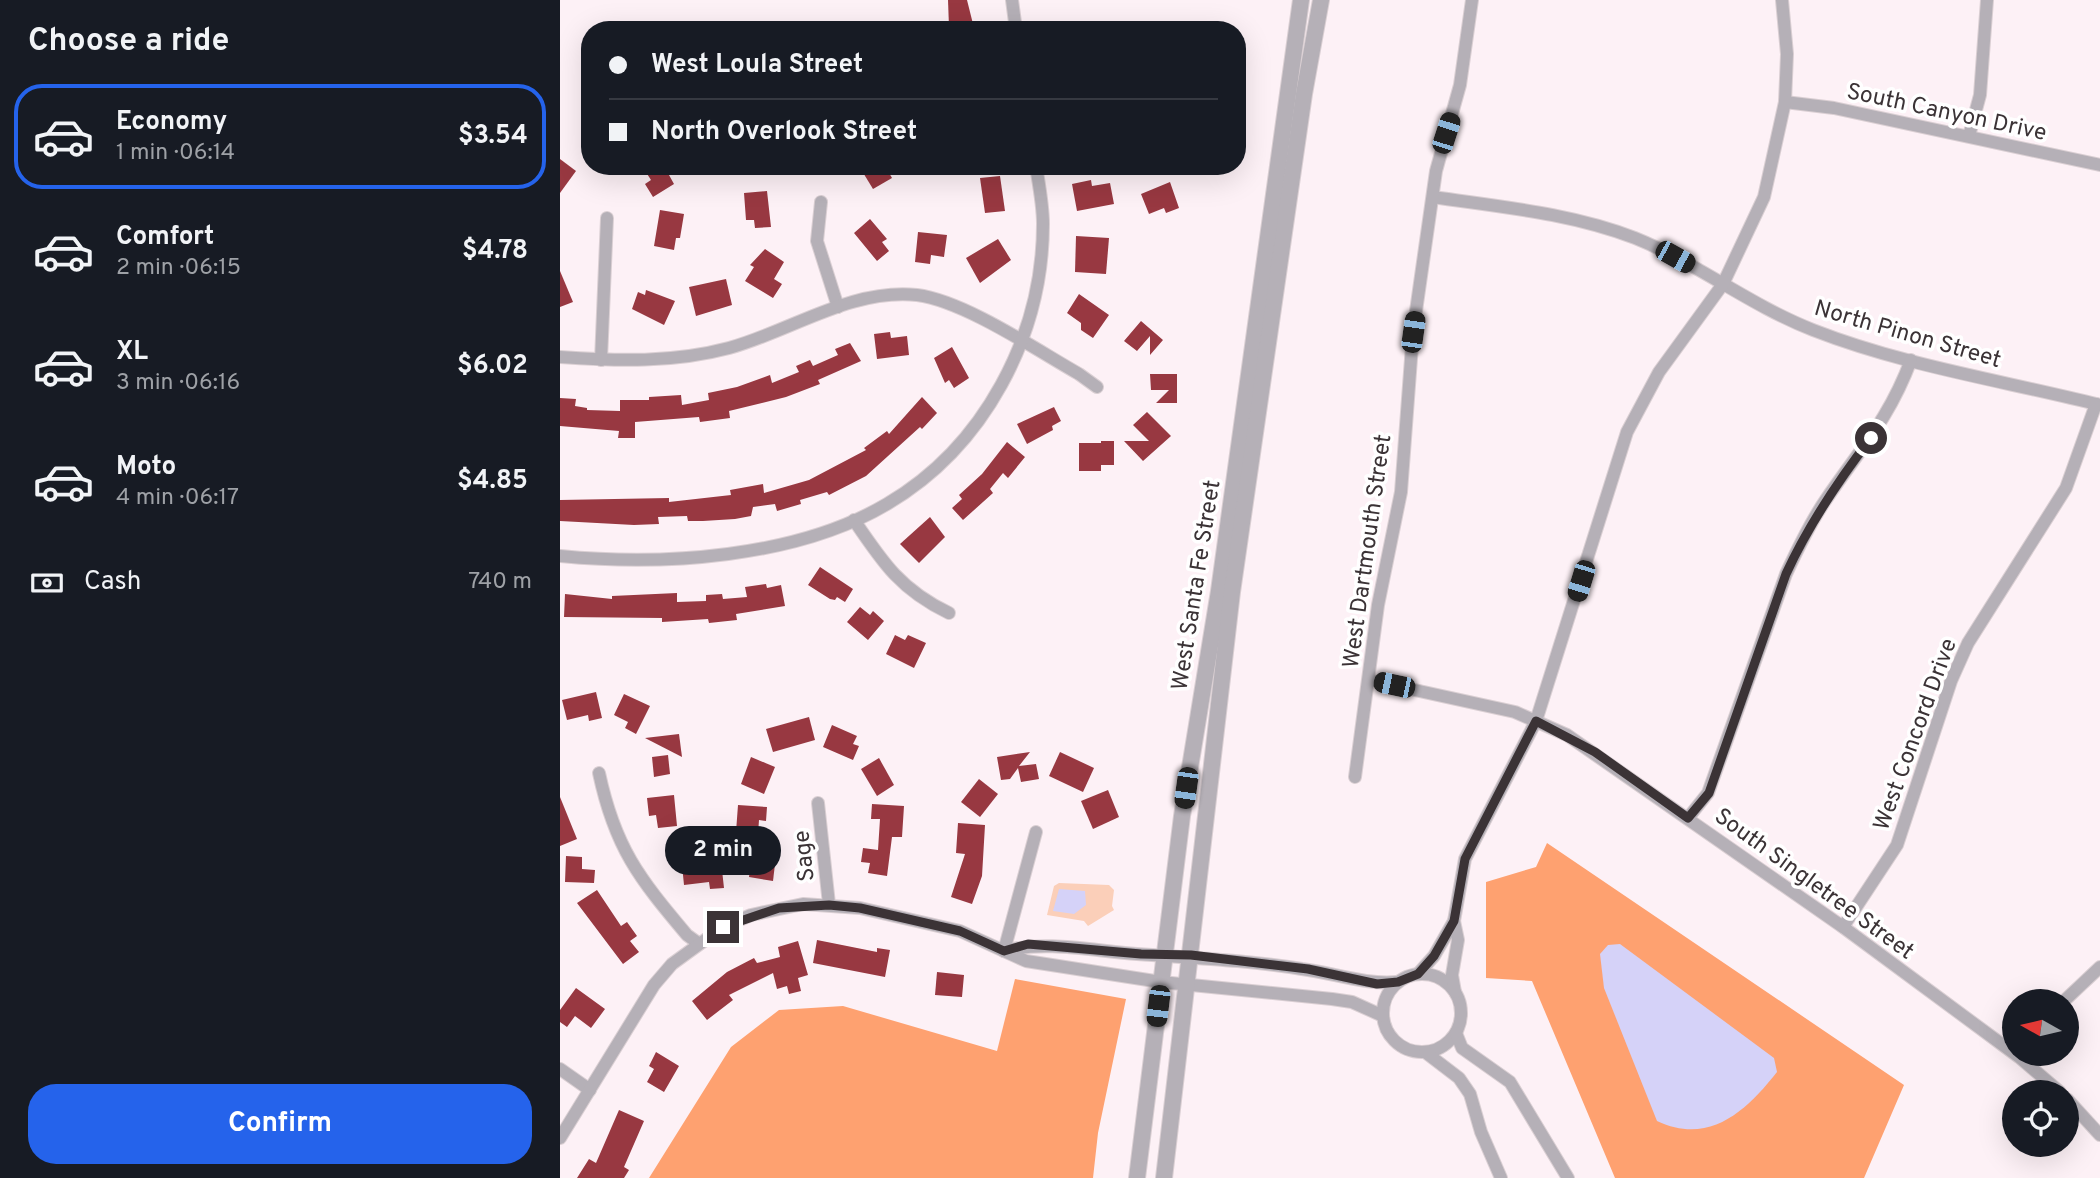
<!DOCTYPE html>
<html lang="en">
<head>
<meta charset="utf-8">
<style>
  body { margin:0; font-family:Overpass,sans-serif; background:#242831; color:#f1f3f6; height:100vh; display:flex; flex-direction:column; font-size:26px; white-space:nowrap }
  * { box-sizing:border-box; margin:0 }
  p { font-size:23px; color:#9ea1a6 }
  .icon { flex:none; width:38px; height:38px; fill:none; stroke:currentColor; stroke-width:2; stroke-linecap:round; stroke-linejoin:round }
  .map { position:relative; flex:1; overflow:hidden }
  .side { display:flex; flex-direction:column; background:#171b24; width:560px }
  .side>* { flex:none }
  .top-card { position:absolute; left:21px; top:21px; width:665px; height:154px; border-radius:28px; box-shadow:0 7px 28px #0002; display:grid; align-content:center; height:154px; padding:0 28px; background:#171b24 }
  .needle { width:46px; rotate:278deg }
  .buttons { position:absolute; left:1442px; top:989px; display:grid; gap:14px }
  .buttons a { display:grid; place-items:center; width:77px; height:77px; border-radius:50%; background:#171b24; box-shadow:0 7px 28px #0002; font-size:35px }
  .end { position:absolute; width:32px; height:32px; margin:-16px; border:9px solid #3b3336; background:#fff; box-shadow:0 0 0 4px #fff }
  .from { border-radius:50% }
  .bubble { position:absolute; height:49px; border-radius:24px; background:#171b24; box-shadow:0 7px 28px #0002; font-size:23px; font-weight:700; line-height:49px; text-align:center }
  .car { position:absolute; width:21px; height:42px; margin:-21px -10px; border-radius:9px; box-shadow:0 0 5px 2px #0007; background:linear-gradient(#222 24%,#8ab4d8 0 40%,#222 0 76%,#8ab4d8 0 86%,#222 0) }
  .top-card b { display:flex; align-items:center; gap:24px; height:66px; font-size:26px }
  .top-card b+b { border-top:2px solid #363941 }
  .top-card i { width:18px; height:18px; background:#f1f3f6 }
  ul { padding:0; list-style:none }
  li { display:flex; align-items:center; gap:21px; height:105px; margin:0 14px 10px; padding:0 14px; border:4px solid transparent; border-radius:28px }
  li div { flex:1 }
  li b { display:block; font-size:26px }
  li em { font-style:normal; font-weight:700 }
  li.active { border-color:#2563eb }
  li>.icon { width:63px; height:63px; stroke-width:1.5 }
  h2 { padding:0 28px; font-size:32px; line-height:84px }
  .pay { display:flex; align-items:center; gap:18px; height:77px; padding:0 28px; font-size:26px }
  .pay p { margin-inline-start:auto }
  .cta { display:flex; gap:14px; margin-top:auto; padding:14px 28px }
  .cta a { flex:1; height:80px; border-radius:28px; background:#2563eb; color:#fff; font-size:28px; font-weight:700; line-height:80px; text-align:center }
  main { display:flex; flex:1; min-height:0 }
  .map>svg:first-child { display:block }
  .green { fill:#fbcfb9 }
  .forest { fill:#fea170 }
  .water { fill:#d5d2f8 }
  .building { fill:#983841 }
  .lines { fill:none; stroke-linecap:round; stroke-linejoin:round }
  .minor-casing { stroke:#dacfd3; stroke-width:14 }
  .tertiary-casing { stroke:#dacfd3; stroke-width:18 }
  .minor { stroke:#b5b0b7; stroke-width:12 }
  .tertiary { stroke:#b5b0b7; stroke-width:16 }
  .route { stroke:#3b3336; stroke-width:9 }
  .labels { text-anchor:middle; stroke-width:7; stroke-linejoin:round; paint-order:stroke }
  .street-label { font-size:23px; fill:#3b3336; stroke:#fff }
</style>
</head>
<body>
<main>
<section class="side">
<h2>Choose a ride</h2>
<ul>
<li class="active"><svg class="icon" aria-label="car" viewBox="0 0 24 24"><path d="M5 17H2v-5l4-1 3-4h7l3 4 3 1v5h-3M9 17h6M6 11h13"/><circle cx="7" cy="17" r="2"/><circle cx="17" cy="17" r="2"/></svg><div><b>Economy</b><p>1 min · 06:14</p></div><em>$3.54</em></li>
<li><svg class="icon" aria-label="car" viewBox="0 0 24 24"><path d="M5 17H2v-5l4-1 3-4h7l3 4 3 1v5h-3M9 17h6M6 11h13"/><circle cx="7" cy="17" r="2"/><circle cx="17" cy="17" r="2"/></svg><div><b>Comfort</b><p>2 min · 06:15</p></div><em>$4.78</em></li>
<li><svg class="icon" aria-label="car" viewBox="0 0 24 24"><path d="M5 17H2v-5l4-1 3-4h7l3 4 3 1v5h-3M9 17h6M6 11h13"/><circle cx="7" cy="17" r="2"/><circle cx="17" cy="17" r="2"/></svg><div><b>XL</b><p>3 min · 06:16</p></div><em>$6.02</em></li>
<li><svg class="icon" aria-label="car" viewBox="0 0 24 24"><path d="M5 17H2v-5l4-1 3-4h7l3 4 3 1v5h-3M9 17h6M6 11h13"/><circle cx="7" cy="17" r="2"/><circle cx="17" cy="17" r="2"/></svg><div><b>Moto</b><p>4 min · 06:17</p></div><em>$4.85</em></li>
</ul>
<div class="pay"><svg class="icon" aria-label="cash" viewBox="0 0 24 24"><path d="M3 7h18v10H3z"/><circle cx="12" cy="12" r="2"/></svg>Cash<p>740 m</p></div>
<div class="cta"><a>Confirm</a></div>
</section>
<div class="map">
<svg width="1540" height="1178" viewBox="0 0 1540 1178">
  <rect width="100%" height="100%" fill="#fdf1f6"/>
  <polygon class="green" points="499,883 549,885 554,890 552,906 554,910 528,926 524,921 487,915 494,886"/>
  <g class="forest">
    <polygon points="987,843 1344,1085 1304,1178 1055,1178 972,981 926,978 926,882 976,867"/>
    <polygon points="455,979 566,999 538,1133 533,1178 89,1178 171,1047 219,1010 283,1006 437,1051"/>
  </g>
  <g class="water">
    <polygon points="499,889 525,891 526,905 514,914 493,911"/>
    <path d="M1060 944 1214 1058 1217 1072C1187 1110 1150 1146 1097 1121L1044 988 1040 954 1048 945Z"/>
  </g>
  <g class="building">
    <polygon points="388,0 407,0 413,24 389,27"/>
    <polygon points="0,159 16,171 0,193"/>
    <polygon points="82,166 104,166 114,184 93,197 85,184 91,180"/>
    <polygon points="299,166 325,166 332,178 313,189"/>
    <polygon points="440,176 445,211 425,213 420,178"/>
    <polygon points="531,180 532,186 550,183 554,204 517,211 512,184"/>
    <polygon points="610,182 619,208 606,213 604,208 589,214 581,194"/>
    <polygon points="207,191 211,227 195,228 194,220 186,220 184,193"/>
    <polygon points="100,210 124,214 120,238 116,238 114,250 94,246"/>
    <polygon points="310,219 327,239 322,242 329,251 317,261 294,233"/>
    <polygon points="358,232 387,235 384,257 371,255 370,264 355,262"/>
    <polygon points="516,236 549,238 546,274 515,272"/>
    <polygon points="438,239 451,260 420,283 406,258"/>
    <polygon points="205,249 224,262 214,279 222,284 213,298 185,281 194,267 190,265"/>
    <polygon points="0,271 13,302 0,307"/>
    <polygon points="166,279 172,305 136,316 129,287"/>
    <polygon points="86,290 115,301 104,325 72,309 78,292 85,295"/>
    <polygon points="519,294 549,315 533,338 521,330 521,323 507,313"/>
    <polygon points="581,321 603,340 590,355 590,336 577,351 564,341"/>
    <polygon points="330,332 331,338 347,336 349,355 317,359 314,334"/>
    <polygon points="290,343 301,361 258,380 260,384 226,397 169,411 170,418 140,422 139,417 75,422 75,438 58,438 59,431 0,426 0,398 16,399 15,406 27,408 27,410 60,411 60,400 89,400 89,397 121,395 122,405 149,400 148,393 177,387 210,375 212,383 239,372 236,366 250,360 253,366 278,355 275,349"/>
    <polygon points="392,347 409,378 394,388 389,380 385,383 374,358"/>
    <polygon points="590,374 617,374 617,403 596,403 609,390 591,390"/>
    <polygon points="362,397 377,413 362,429 360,427 306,476 269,495 267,492 240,500 241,504 217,511 215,504 193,507 191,516 175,519 143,521 128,521 127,516 98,517 99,524 74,525 0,521 0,500 109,498 109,502 171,495 170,490 203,484 204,493 249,480 306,450 304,448 327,431 329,434"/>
    <polygon points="494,407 501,421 492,426 493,430 467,444 457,424"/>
    <polygon points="587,412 611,436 583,461 564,441 589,441 573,425"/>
    <polygon points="541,441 554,441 554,465 541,465 541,471 519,471 519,443 541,443"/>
    <polygon points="447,442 465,457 448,478 443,473 430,489 433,493 403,520 392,508 402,499 399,495 422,474"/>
    <polygon points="370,517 385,537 359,563 340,544"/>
    <polygon points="260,567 293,589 285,602 277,597 275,600 270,599 248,585"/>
    <polygon points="206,584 207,588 221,585 225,606 176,614 177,620 149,623 148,619 102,622 102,618 4,617 5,594 52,599 52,596 117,593 117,602 146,601 146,595 162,594 163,599 187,597 185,587"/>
    <polygon points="300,607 310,615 313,611 324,621 308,640 287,622"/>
    <polygon points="335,635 345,640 348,635 366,643 354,668 326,654"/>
    <polygon points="36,692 42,718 29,721 28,715 7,720 2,700"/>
    <polygon points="64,694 90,706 76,734 65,728 68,722 54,715"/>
    <polygon points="249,717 255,740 213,752 206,729"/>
    <polygon points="272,725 297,736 293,744 299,746 293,760 263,747"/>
    <polygon points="119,734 122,757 85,738"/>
    <polygon points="470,752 459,766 476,764 479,779 461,782 458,768 450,779 441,780 437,757"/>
    <polygon points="500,752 534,768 523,792 489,776"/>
    <polygon points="108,755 110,774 94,777 92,757"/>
    <polygon points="191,757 215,767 204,794 181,784"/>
    <polygon points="319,758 334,785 317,796 301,769"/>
    <polygon points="419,779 438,794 420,817 401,802"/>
    <polygon points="548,790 559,817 533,829 521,801"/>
    <polygon points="114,795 117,826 98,828 96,815 89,816 87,798"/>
    <polygon points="0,797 17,839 0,846"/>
    <polygon points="312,804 344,806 342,837 332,837 327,876 308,873 310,863 301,862 303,848 318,850 320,819 311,819"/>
    <polygon points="178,805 207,807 206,821 199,820 198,834 176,832"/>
    <polygon points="398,823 425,825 422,876 412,904 391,897 405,854 396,853"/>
    <polygon points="194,844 217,847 213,881 189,877"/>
    <polygon points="6,856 22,857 22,869 35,870 34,883 5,882"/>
    <polygon points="161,861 164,888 150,889 149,882 124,885 122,865"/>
    <polygon points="37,890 61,926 67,922 77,936 70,941 79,952 63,964 17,903"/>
    <polygon points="257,940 317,952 317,948 330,950 325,977 253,963"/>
    <polygon points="238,941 248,975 238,978 241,991 229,994 227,986 217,989 213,973 169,995 173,1000 147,1020 132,1001 167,972 194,958 197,963 220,957 218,947"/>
    <polygon points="377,972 404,975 402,997 375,995"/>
    <polygon points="16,988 45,1009 31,1028 15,1016 7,1027 0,1022 0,1010"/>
    <polygon points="96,1052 119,1066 104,1092 87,1082 94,1069 89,1066"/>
    <polygon points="59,1110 84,1121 64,1167 69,1170 64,1178 17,1178 29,1159 36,1163"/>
  </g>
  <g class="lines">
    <g class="minor-casing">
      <g id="minor">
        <polyline points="452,0 456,30"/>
        <polyline points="1225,102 1274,108 1540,165"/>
        <polyline points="1409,136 1420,95 1427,0"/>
        <path d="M873 197C941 207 1010 213 1075 238 1137 263 1191 306 1253 330 1345 366 1445 381 1540 405"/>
        <polyline points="261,202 257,241 278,307"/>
        <path d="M0 357C57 361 113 363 169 348 231 331 291 288 357 295 404 301 475 349 519 374L537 387"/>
        <polyline points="41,360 47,218"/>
        <path d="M294 520C323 563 341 590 389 613"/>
        <path d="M0 556C103 566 236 558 327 504 424 447 483 336 483 224 483 205 479 185 476 166"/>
        <polyline points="809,680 955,712 1007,735 1283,927 1459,1057 1500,1092"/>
        <path d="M39 773C55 848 79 878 127 935L138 943"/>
        <polyline points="795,777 818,605 841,492 853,332 876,171 900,85 912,0"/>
        <polyline points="258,803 269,904"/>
        <path d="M1128 818 1148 793 1226 574C1238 548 1251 521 1267 498 1301 448 1329 419 1351 360"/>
        <polyline points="1283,927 1337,845 1391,681 1408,643 1506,488 1536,404"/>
        <path d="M444 951C487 940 533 951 577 954 632 958 687 960 742 969 774 973 805 985 837 982"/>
        <polyline points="444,951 476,832"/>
        <circle cx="862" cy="1013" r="39"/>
        <polyline points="858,974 874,956 894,921"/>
        <polyline points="895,992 892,975 898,940 894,921 905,859 976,721 1067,432 1099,372 1163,284 1204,197 1225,102 1227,54 1222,0"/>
        <polyline points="1504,1001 1540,967"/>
        <polyline points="896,1033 902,1048 950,1082 1008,1178"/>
        <polyline points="865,1052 899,1078 910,1094 921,1132 941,1178"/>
        <polyline points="0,1069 30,1090"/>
        <polyline points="1507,1099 1540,1135"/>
        <polyline points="0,1138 94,985 112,964 163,927 191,915 243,904 300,908 400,931 466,961 601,982 772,999 792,1002 823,1016"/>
      </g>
    </g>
    <g class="tertiary-casing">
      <g id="tertiary">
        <polyline points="577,1178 622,816 659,591 741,0"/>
        <polyline points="604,1178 672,592 744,94 761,0"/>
      </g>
    </g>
    <use href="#minor" class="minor"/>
    <use href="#tertiary" class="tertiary"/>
  </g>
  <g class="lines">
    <path class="route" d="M163 927 219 908 269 905 300 908 400 931 444 951 468 944 581 954 631 955 748 969 817 984 838 982 858 974 874 956 894 921 905 859 976 721 1035 752 1128 818 1149 793 1226 574C1249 524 1278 481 1311 438"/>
  </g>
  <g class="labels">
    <g class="street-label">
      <text transform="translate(1387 111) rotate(12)" y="8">South Canyon Drive</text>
      <text transform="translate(1348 333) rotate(16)" y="8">North Pinon Street</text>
      <text transform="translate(806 551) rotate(-82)" y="8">West Dartmouth Street</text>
      <text transform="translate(635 585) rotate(-81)" y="8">West Santa Fe Street</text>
      <text transform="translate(1354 734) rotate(-70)" y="8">West Concord Drive</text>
      <text transform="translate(243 856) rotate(-96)" y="8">Sage</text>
      <text transform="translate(1255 883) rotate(36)" y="8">South Singletree Street</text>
    </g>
  </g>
</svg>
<div class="buttons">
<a><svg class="needle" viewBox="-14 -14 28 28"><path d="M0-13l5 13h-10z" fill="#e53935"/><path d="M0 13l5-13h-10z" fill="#9ea1a6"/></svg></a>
<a><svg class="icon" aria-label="locate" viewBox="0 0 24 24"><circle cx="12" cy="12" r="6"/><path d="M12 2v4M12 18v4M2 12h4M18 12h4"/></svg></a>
</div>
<i class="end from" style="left:1311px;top:438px"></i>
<i class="end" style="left:163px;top:927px"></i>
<div class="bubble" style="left:105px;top:826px;width:116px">2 min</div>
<i class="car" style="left:886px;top:133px;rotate:18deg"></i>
<i class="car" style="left:1115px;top:257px;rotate:119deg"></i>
<i class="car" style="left:853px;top:332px;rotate:8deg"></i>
<i class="car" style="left:1021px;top:581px;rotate:197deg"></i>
<i class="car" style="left:834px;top:685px;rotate:282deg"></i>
<i class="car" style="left:626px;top:788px;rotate:188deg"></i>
<i class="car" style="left:598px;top:1006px;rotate:187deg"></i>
<div class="top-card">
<b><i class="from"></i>West Loula Street</b>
<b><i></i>North Overlook Street</b>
</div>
</div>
</main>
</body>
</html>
